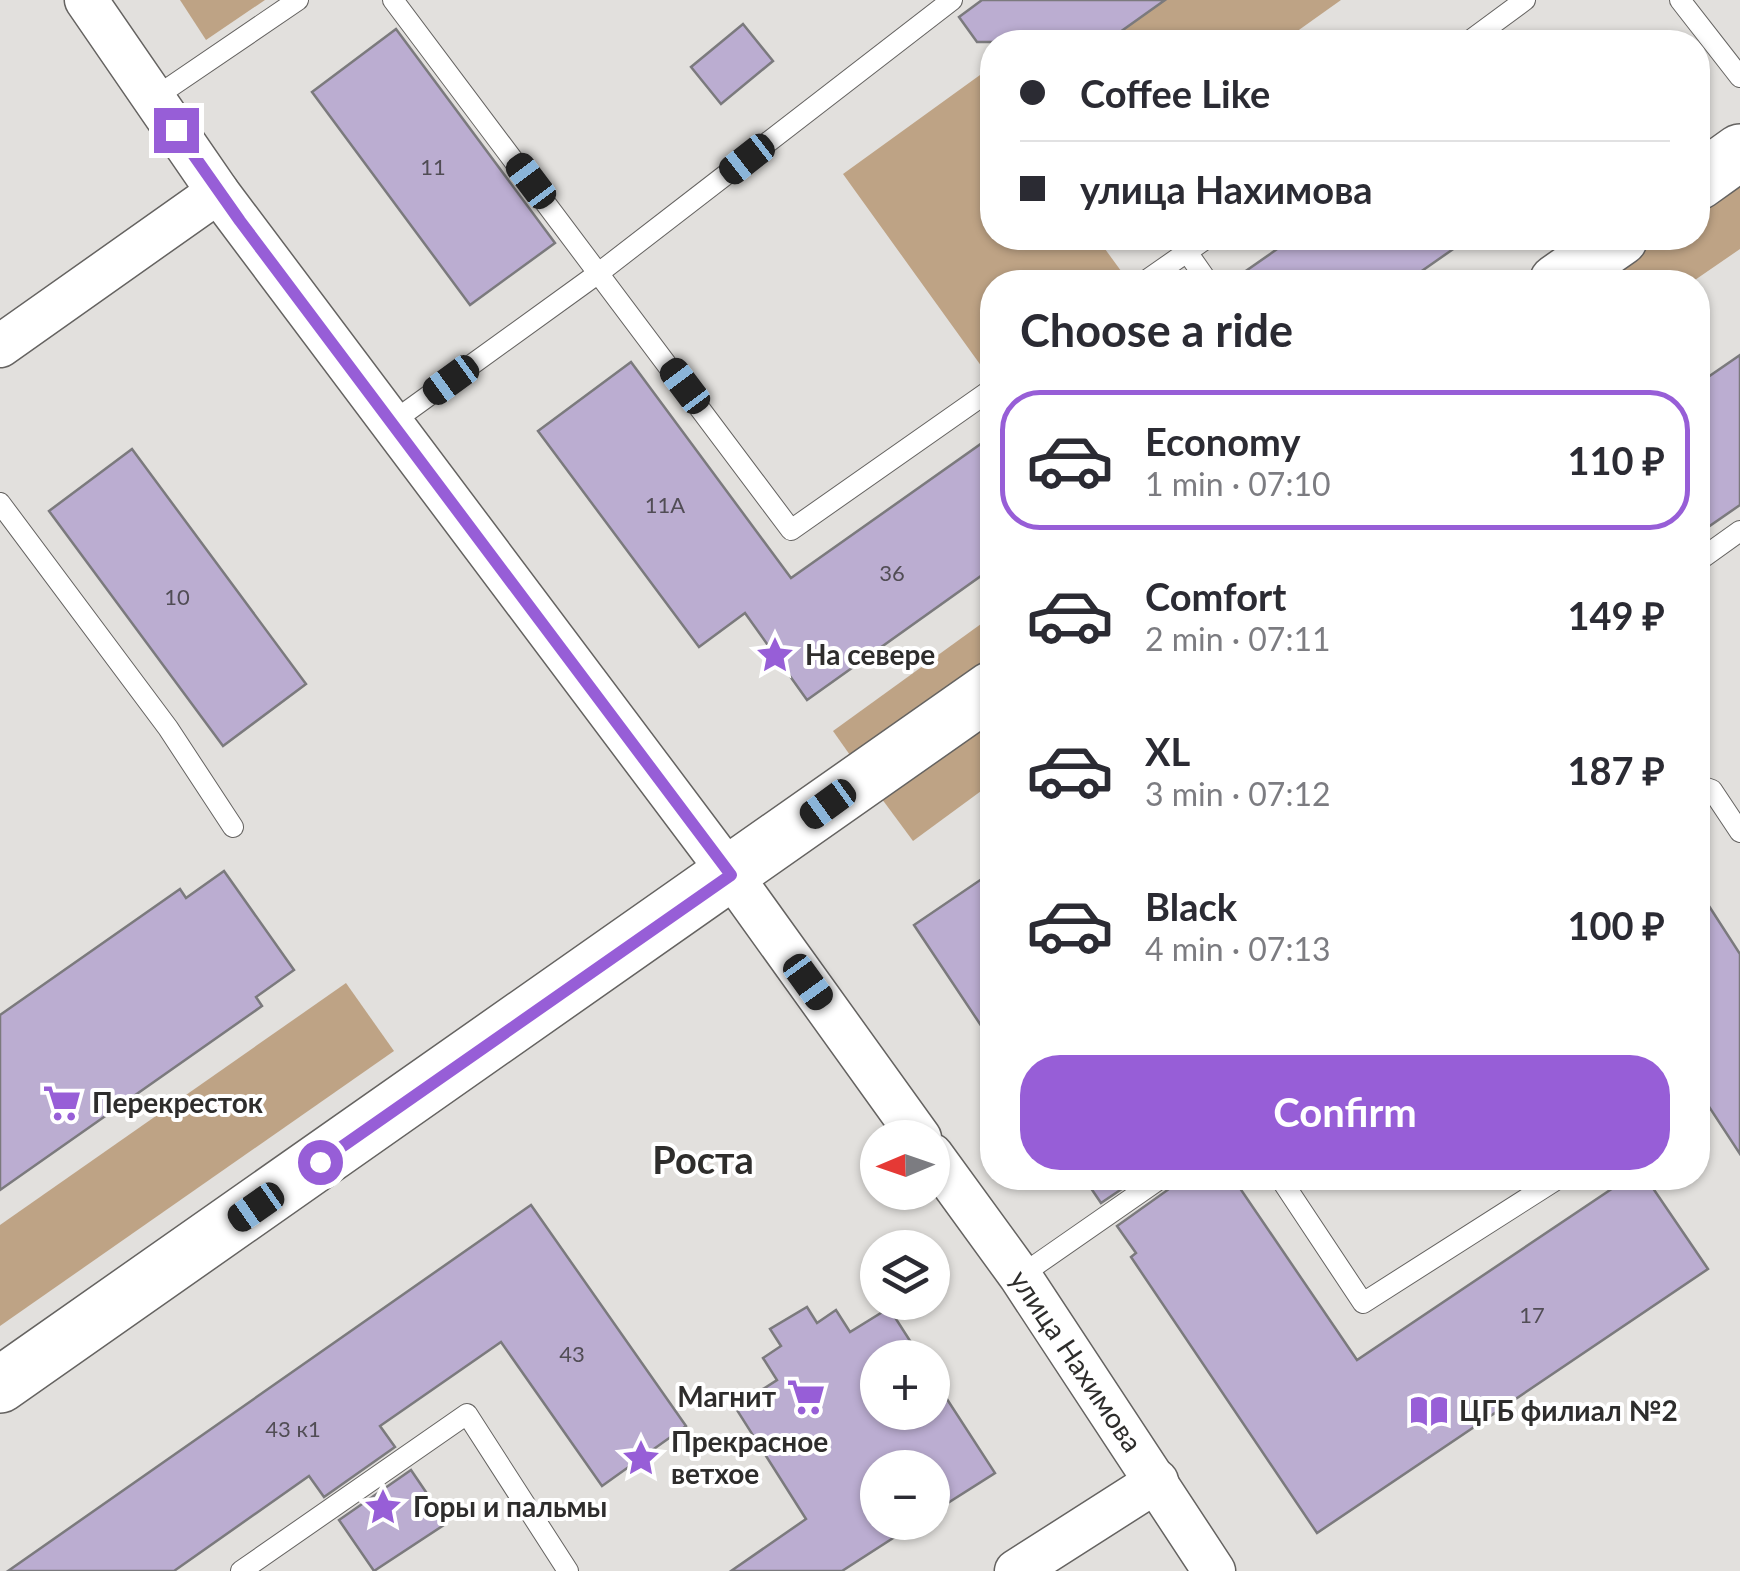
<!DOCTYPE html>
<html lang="en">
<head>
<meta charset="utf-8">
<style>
  body { margin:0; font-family:Lato,sans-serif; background:#f2f2f3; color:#2b2b33; height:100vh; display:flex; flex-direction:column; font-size:38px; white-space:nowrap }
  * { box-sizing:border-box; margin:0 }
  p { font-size:32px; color:#7c7c81 }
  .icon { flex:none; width:55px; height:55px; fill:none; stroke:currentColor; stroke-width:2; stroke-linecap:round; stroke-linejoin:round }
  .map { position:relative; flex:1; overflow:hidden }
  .drawer { position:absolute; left:980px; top:270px; width:730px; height:920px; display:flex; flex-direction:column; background:#fff; border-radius:40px; box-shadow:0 2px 8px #0004 }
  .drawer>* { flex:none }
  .hud { position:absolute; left:980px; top:30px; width:730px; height:220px; border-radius:40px; box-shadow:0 2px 8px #0004; display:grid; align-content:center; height:220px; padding:0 40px; background:#fff }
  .needle { width:65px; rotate:268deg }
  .buttons { position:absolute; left:860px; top:1120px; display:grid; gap:20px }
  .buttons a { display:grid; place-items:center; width:90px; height:90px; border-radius:50%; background:#fff; box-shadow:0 2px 8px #0004; font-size:50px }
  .end { position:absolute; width:45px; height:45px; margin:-22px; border:12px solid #975ed7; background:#fff; box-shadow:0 0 0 5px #fff }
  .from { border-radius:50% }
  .car { position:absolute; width:30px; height:60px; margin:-30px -15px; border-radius:12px; box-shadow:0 0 8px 2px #0007; background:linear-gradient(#222 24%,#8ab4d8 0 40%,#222 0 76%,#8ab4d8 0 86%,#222 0) }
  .hud b { display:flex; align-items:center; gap:35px; height:95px; font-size:38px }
  .hud b+b { border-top:2px solid #e1e1e2 }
  .hud i { width:25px; height:25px; background:#2b2b33 }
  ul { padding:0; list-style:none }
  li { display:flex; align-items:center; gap:30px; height:140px; margin:0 20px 15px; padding:0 20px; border:5px solid transparent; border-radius:40px }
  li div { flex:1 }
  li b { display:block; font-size:38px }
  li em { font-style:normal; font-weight:700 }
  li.selected { border-color:#975ed7 }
  li>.icon { width:90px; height:90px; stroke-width:1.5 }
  h2 { padding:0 40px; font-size:45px; line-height:120px }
  .action { display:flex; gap:20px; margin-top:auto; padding:20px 40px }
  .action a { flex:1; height:115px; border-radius:40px; background:#975ed7; color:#fff; font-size:40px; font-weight:700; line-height:115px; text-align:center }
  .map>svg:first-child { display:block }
  .forest { fill:#bea385 }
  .building { fill:#bbadd1; stroke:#7b7a7d; stroke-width:2.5 }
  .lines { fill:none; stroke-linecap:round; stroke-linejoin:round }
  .lane-casing { stroke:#656361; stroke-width:22 }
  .street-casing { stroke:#656361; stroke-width:45 }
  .secondary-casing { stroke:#656361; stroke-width:58 }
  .lane { stroke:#fff; stroke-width:20 }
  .street { stroke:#fff; stroke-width:42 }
  .secondary { stroke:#fff; stroke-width:55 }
  .route { stroke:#975ed7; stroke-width:12 }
  .labels { text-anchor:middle; stroke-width:8; stroke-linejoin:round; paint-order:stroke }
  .number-label { font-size:22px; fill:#514d55 }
  .poi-label { font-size:28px; font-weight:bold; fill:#2e2d2c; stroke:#fff; text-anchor:start }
  .street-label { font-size:28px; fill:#2e2d2c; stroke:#fff }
  .district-label { font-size:38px; font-weight:bold; fill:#2e2d2c; stroke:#fff }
</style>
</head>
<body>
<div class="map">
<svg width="1740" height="1571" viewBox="0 0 1740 1571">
  <rect width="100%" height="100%" fill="#e2e0dd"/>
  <g class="forest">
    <polygon points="180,0 265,0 206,40"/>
    <polygon points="1165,0 1341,0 1282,42 1106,42"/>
    <polygon points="980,75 992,92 992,238 1097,238 1124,275 1114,282 992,282 992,371 987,374 843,174"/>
    <polygon points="1740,173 1740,249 1692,282 1587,282 1650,238 1698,238 1698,204"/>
    <polygon points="992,616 992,667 857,765 833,731"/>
    <polygon points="992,707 992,783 913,841 876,791"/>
    <polygon points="346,983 394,1051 0,1326 0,1225"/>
  </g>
  <g class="building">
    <polygon points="982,0 1165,0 1106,42 977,42 959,17"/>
    <polygon points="743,24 773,61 721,104 691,67"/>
    <polygon points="396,29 555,243 470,305 312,92"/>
    <polygon points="1293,238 1469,238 1406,282 1230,282"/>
    <polygon points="1740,355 1740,505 1698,534 1698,384"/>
    <polygon points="631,362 791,578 992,436 992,568 807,700 745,613 699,647 538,431"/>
    <polygon points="132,449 306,684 223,746 49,511"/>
    <polygon points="224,871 294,970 256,997 262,1006 0,1190 0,1015 180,889 186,898"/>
    <polygon points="992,872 992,1042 914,925"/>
    <polygon points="1698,889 1740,954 1740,1154 1698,1090"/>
    <polygon points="1084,1178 1138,1178 1101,1203"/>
    <polygon points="1175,1178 1233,1178 1357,1360 1628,1178 1646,1178 1708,1269 1317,1533 1131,1257 1136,1253 1117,1226 1169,1189"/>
    <polygon points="531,1205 686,1426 602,1486 501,1342 380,1426 395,1447 324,1497 309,1476 174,1571 8,1571"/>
    <polygon points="807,1307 817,1323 836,1310 850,1332 889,1308 921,1358 878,1358 878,1412 932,1412 932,1376 995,1473 932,1513 932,1468 878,1468 878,1522 918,1522 842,1571 731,1571 806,1519 735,1407 777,1380 763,1358 781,1346 770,1329"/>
    <polygon points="411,1470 447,1523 374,1571 339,1520"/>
  </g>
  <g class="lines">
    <g class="lane-casing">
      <g id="lane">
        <polyline points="393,0 791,530 992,389"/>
        <polyline points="1680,0 1740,77"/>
        <polyline points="1468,42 1525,0"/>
        <polyline points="154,98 298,0"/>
        <polyline points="1187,252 1208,282"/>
        <polyline points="1144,282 1207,238"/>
        <polyline points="391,423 600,272 952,0"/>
        <polyline points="0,503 168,728 233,827"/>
        <polyline points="1698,561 1740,531"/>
        <polyline points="1698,785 1712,790 1740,832"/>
        <polyline points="1280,1178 1363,1303 1559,1178"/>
        <polyline points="1020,1276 1161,1178"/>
        <polyline points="241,1571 467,1414 568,1571"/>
      </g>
    </g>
    <g class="street-casing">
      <g id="street">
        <polyline points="86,0 218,192 731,875 920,1138"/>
        <polyline points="0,346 218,192"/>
        <polyline points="932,1155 1020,1276 1214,1571"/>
        <polyline points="1016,1571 1157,1481"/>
      </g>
    </g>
    <g class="secondary-casing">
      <g id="secondary">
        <polyline points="1698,182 1740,152"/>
        <polyline points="1557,282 1620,238"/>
        <polyline points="0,1385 992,689"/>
      </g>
    </g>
    <use href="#lane" class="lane"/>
    <use href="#street" class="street"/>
    <use href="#secondary" class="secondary"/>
  </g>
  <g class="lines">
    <polyline class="route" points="176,130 240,221 731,875 320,1162"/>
  </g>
  <defs>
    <g id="sight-bare" transform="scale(3)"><path d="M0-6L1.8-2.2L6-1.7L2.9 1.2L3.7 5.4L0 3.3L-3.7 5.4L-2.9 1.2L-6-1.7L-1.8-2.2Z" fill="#975ed7" stroke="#fff" stroke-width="2.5" paint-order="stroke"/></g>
    <g id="supermarket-bare" transform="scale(3)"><path d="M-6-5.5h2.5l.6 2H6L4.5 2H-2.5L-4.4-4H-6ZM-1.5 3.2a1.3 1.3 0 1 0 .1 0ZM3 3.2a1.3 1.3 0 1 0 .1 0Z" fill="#975ed7" stroke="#fff" stroke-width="2.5" paint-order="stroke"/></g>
    <g id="library-bare" transform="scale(3)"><path d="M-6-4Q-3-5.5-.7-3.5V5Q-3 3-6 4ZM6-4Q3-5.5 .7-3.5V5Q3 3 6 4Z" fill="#975ed7" stroke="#fff" stroke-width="2.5" paint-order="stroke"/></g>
  </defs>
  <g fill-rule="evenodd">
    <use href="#sight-bare" x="775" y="655"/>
    <use href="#supermarket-bare" x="62" y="1103"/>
    <use href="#supermarket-bare" x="806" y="1397"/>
    <use href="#library-bare" x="1429" y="1411"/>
    <use href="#sight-bare" x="641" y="1458"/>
    <use href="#sight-bare" x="383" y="1507"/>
  </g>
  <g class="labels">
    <g class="number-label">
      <text x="433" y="175">11</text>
      <text x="665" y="513">11А</text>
      <text x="892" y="581">36</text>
      <text x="177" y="605">10</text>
      <text x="1532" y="1323">17</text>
      <text x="572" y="1362">43</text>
      <text x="293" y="1437">43 к1</text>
    </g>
    <g class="poi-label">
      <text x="805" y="665">На севере</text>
      <text x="92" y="1113">Перекресток</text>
      <text x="776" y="1407" text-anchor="end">Магнит</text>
      <text x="1459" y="1421">ЦГБ филиал №2</text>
      <text x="671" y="1452">Прекрасное<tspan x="671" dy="32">ветхое</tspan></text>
      <text x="413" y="1517">Горы и пальмы</text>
    </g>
    <g class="street-label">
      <text transform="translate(1076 1361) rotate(56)" y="10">улица Нахимова</text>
    </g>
    <g class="district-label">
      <text x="703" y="1174">Роста</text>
    </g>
  </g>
</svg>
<div class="buttons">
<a><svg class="needle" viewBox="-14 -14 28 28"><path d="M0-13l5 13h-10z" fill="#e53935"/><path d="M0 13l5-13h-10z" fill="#7c7c81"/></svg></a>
<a><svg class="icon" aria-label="layers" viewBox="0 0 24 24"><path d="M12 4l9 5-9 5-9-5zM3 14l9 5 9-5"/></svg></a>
<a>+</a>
<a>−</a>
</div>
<i class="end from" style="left:320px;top:1162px"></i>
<i class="end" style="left:176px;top:130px"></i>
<i class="car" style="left:747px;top:159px;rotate:232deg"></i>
<i class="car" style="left:531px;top:181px;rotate:323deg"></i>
<i class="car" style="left:451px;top:380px;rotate:234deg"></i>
<i class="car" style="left:685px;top:386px;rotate:323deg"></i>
<i class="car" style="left:828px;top:804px;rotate:234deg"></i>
<i class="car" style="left:808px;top:982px;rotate:144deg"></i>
<i class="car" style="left:256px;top:1207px;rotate:235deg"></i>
<div class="hud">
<b><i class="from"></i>Coffee Like</b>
<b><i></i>улица Нахимова</b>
</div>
<section class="drawer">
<h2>Choose a ride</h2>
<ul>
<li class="selected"><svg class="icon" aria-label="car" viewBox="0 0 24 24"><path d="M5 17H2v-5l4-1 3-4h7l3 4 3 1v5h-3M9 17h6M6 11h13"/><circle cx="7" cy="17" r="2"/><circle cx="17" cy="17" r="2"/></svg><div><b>Economy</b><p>1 min · 07:10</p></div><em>110 ₽</em></li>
<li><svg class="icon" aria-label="car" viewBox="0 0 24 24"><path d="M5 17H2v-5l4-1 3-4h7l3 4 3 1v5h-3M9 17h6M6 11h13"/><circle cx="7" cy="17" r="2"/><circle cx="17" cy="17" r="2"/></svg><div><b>Comfort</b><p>2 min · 07:11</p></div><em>149 ₽</em></li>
<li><svg class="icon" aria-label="car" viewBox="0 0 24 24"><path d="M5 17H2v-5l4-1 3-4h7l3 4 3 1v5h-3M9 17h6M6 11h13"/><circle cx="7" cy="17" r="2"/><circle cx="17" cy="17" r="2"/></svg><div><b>XL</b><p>3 min · 07:12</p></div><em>187 ₽</em></li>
<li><svg class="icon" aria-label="car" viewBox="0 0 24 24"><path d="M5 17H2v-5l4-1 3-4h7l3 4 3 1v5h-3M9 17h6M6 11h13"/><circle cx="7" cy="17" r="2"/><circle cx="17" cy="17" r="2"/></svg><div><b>Black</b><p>4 min · 07:13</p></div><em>100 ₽</em></li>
</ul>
<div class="action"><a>Confirm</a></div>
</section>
</div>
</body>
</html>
